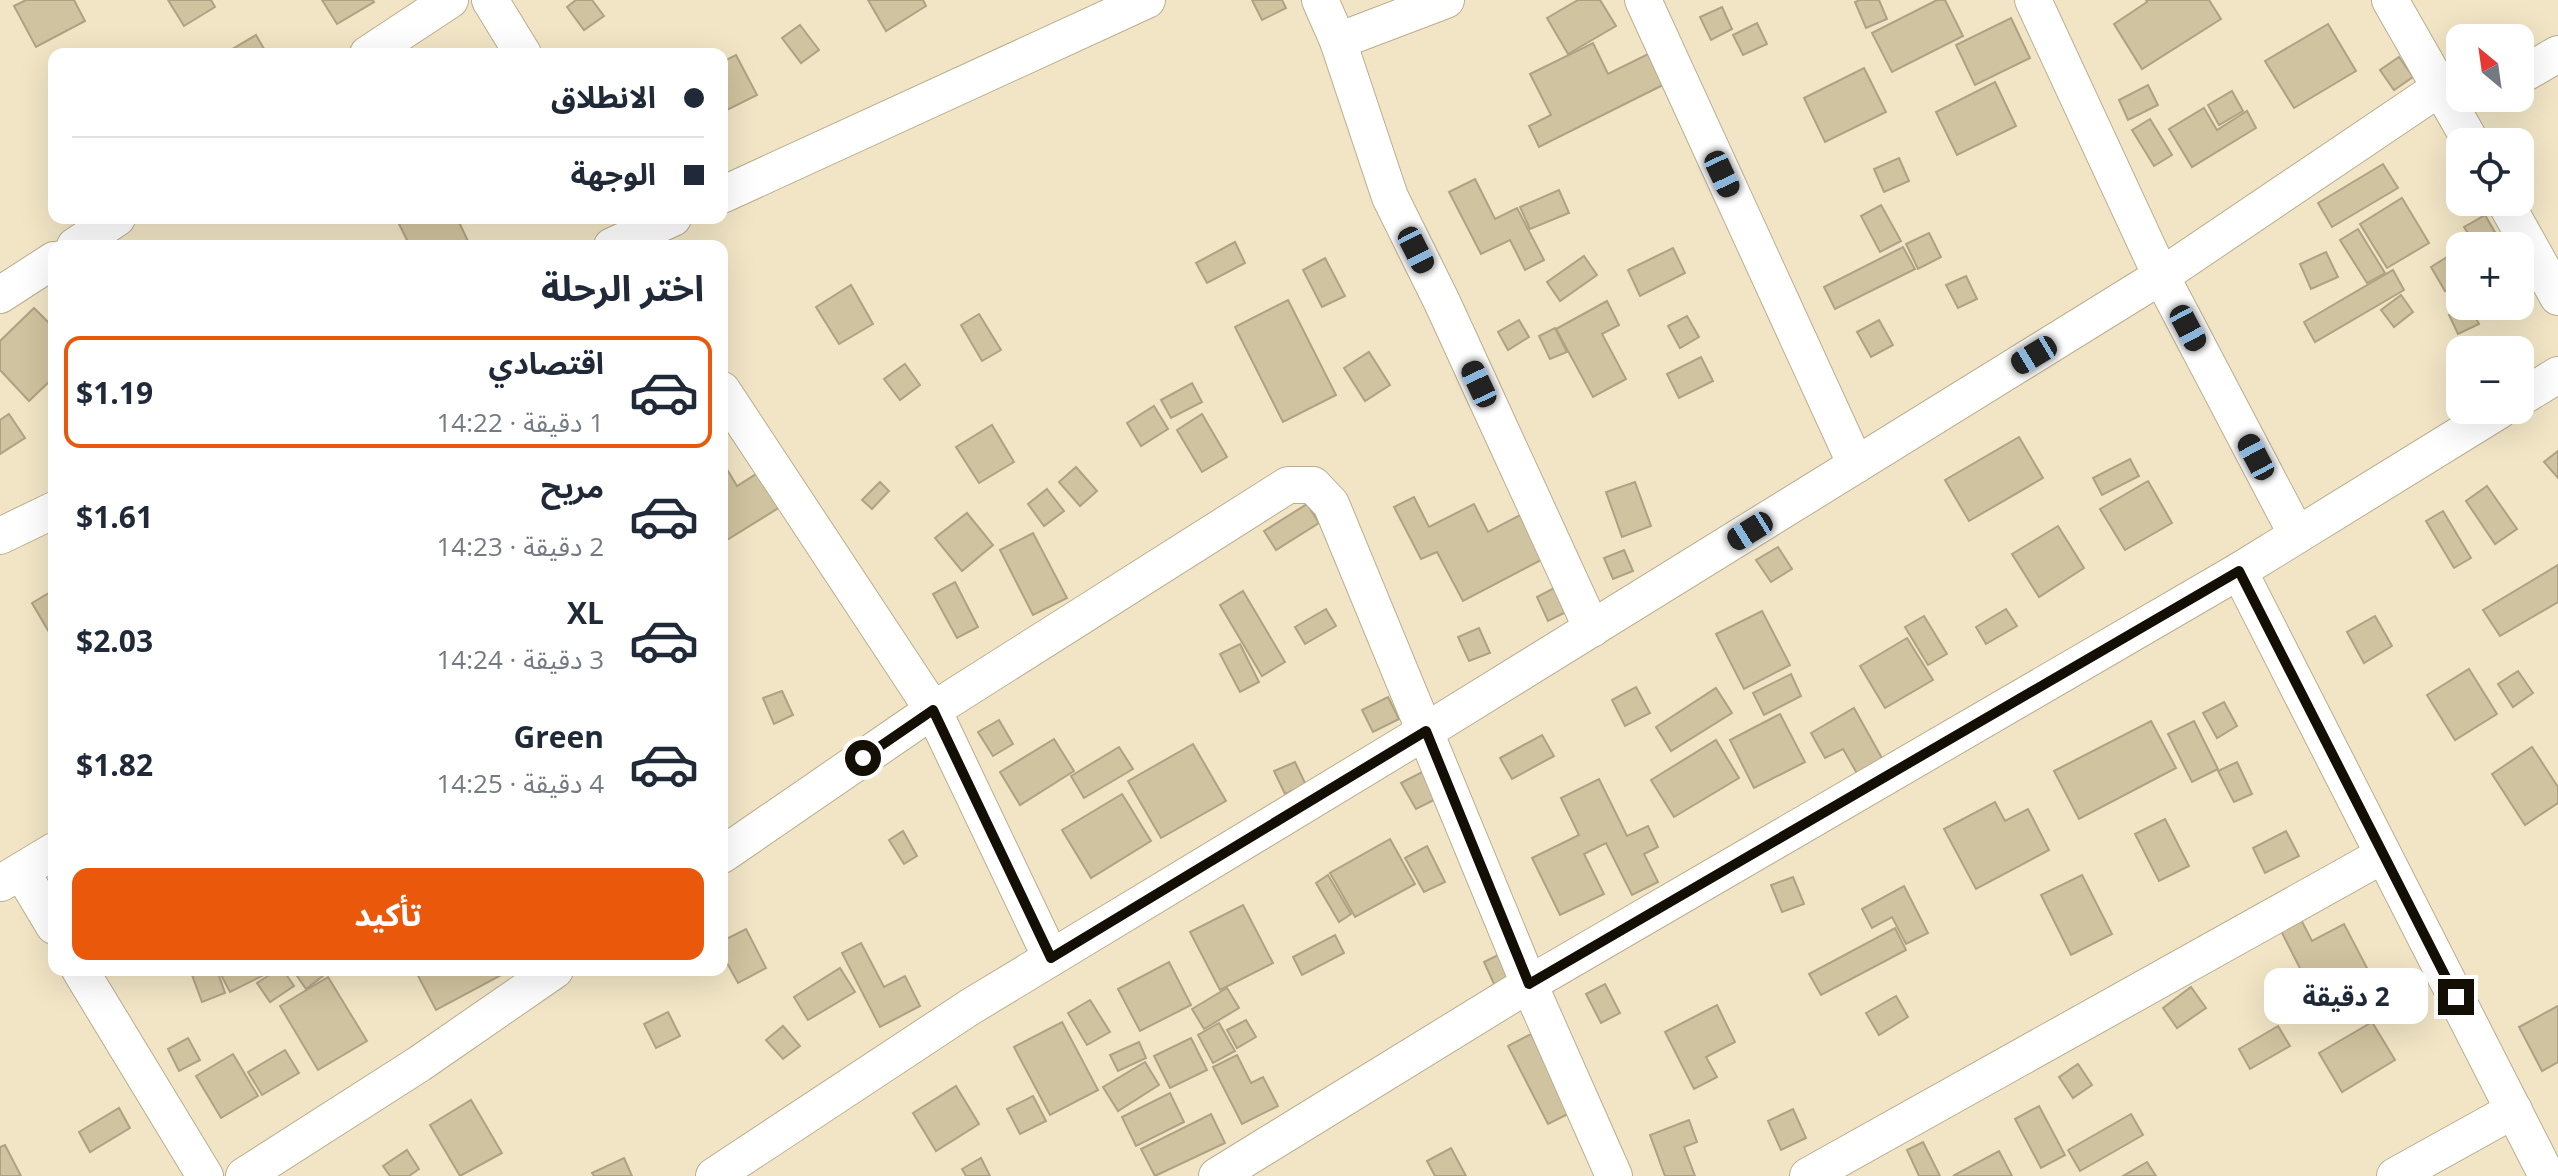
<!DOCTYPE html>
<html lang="ar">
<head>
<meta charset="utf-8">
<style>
  body { margin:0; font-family:"Open Sans","Noto Sans Arabic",sans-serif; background:#f6f6f7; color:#1f2937; direction:rtl; height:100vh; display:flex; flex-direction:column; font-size:30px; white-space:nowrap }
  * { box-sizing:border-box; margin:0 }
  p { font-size:26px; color:#747a83 }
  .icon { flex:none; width:44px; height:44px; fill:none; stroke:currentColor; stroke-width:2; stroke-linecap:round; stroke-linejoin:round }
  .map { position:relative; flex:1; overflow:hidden; direction:ltr }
  .sheet { position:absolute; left:48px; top:240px; width:680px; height:736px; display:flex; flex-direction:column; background:#fff; border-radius:16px; box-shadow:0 8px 32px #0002; direction:rtl }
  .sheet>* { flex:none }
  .guide { position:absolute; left:48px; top:48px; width:680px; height:176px; border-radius:16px; box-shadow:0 8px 32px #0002; direction:rtl; display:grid; align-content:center; height:176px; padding:0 24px; background:#fff }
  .needle { width:52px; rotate:331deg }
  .controls { position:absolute; left:2446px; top:24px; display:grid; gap:16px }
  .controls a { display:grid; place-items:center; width:88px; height:88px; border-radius:16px; background:#fff; box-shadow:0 8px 32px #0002; font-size:40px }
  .end { position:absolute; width:36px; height:36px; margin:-18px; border:10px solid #130f05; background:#fff; box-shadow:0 0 0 4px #fff }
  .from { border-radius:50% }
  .bubble { position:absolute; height:56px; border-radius:16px; background:#fff; box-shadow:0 8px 32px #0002; font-size:26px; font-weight:700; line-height:56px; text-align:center; direction:rtl }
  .car { position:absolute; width:24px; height:48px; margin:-24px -12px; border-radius:10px; box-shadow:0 0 6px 2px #0007; background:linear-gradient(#222 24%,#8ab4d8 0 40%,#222 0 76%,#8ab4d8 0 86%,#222 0) }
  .guide b { display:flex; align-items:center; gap:28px; height:76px; font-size:30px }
  .guide b+b { border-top:2px solid #e0e1e3 }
  .guide i { width:20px; height:20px; background:#1f2937 }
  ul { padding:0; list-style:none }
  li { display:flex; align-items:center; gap:24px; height:112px; margin:0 16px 12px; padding:0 8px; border:4px solid transparent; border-radius:16px }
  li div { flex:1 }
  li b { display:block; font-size:30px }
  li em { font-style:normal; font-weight:700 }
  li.on { border-color:#ea580c }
  li>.icon { width:72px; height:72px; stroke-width:1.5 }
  h2 { padding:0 24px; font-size:36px; line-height:96px }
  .button { display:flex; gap:16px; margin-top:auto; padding:16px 24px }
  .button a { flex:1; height:92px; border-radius:16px; background:#ea580c; color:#fff; font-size:32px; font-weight:700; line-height:92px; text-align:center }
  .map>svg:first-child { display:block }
  .building { fill:#d0c39f; stroke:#aea284; stroke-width:2 }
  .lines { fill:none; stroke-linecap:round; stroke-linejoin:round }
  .minor-casing { stroke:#b9ae8f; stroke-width:38 }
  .minor { stroke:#fff; stroke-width:36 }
  .route { stroke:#130f05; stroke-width:10 }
</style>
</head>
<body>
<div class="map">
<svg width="2558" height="1176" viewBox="0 0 2558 1176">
  <rect width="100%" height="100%" fill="#f1e5c5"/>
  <g class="building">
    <polygon points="26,0 74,0 85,21 36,47 14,6"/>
    <polygon points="168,0 211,0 215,7 184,26"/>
    <polygon points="322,0 373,0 374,2 337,24"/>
    <polygon points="576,0 592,0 604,16 584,30 567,7"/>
    <polygon points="868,0 923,0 926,6 886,31"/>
    <polygon points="1252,0 1282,0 1286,8 1262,20"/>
    <polygon points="1578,0 1600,0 1616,26 1568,54 1547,18"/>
    <polygon points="1860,0 1879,0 1887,19 1866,28 1855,2"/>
    <polygon points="1937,0 1945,0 1963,36 1892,72 1872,33"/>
    <polygon points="2146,0 2209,0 2221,19 2142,69 2114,24 2147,2"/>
    <polygon points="1722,7 1732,29 1711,40 1700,17"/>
    <polygon points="2011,18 2030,58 1975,85 1956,45"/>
    <polygon points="1757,23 1767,44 1743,55 1733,35"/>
    <polygon points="2328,24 2356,71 2294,108 2265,61"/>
    <polygon points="800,25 819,50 801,63 782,38"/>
    <polygon points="256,35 267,54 224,54"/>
    <polygon points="1593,43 1608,74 1648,54 1663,85 1539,147 1529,126 1551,115 1530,74"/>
    <polygon points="736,55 757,95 727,110 722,99 722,62"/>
    <polygon points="2399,57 2413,77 2394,90 2380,70"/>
    <polygon points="1864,68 1886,112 1825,142 1804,98"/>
    <polygon points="1995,82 2016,126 1957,155 1936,112"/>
    <polygon points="2148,85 2158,105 2128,120 2119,100"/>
    <polygon points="2232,91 2243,111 2219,125 2208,105"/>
    <polygon points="2204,108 2217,130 2247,111 2256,128 2192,167 2169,129"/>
    <polygon points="2150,119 2172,155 2154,166 2132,130"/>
    <polygon points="1899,158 1909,181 1884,192 1874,169"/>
    <polygon points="2383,164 2398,188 2332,227 2318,203"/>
    <polygon points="1475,179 1495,219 1517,208 1544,260 1525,270 1510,240 1481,254 1449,192"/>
    <polygon points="1559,190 1569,213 1530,229 1520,207"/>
    <polygon points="2402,198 2429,243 2387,268 2360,224"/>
    <polygon points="1881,205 1901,241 1880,252 1861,216"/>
    <polygon points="2485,215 2503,246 2465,246 2473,241 2464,227"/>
    <polygon points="406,218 457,218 468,241 458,246 410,246 398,222"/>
    <polygon points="2358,229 2385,273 2367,283 2340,240"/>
    <polygon points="1929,233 1941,257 1918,269 1906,244"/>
    <polygon points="1235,242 1245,263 1207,283 1196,263"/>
    <polygon points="1903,247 1915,269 1835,309 1824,287"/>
    <polygon points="1673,248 1685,273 1640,296 1628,270"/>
    <polygon points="2460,249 2460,282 2445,291 2431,267"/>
    <polygon points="2326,252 2338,277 2311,289 2300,264"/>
    <polygon points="1584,256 1597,275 1560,301 1547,282"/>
    <polygon points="1325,258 1345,296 1322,307 1303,270"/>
    <polygon points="2393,270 2404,290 2315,342 2304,322"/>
    <polygon points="1966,276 1977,299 1958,308 1946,285"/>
    <polygon points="851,285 873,324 839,344 816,307"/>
    <polygon points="2401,295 2413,312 2394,327 2381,310"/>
    <polygon points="1288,300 1336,395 1283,422 1235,327"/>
    <polygon points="1607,301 1619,325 1602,334 1626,379 1593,397 1556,329"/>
    <polygon points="2467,306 2470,306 2479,324 2458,334 2449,315"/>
    <polygon points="34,308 54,328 54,377 29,401 0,370 0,341"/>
    <polygon points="979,314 1001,350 982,361 961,325"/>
    <polygon points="1687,316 1699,337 1680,348 1668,326"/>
    <polygon points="1519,320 1529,337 1508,350 1498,332"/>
    <polygon points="1879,320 1893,345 1871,357 1857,332"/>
    <polygon points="1555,328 1567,352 1550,359 1539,336"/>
    <polygon points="1369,352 1390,385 1365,401 1344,368"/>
    <polygon points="1701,357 1713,381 1679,398 1667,374"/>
    <polygon points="905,364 920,385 900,400 884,379"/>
    <polygon points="1192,383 1202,402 1171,418 1161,400"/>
    <polygon points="1154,406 1168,429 1141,446 1127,423"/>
    <polygon points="9,414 25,438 0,454 0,420"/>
    <polygon points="1202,414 1227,457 1202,472 1177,430"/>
    <polygon points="992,425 1014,462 979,483 956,447"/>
    <polygon points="2019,437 2043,478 1969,521 1945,480"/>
    <polygon points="2558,451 2558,478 2544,462"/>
    <polygon points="2130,459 2139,476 2102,495 2093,478"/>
    <polygon points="1076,467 1097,491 1080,506 1059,482"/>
    <polygon points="764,469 785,504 727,540 724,536 722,537 722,475 728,471 737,486"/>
    <polygon points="2148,481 2172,523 2125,550 2100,509"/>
    <polygon points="880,482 889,491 872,509 862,500"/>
    <polygon points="1635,482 1651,526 1622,537 1606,492"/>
    <polygon points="2487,486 2517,529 2495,544 2466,501"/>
    <polygon points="1047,489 1064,511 1044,526 1028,504"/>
    <polygon points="1414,497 1429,527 1474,504 1488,532 1520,515 1543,559 1463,601 1437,552 1421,559 1394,507"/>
    <polygon points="1307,504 1319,523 1276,550 1264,531"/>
    <polygon points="2443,511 2471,558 2454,568 2426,521"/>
    <polygon points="967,513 993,545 962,571 935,538"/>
    <polygon points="2058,526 2084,568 2039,597 2012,554"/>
    <polygon points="1033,533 1067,598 1033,615 1000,550"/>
    <polygon points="1778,547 1792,569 1771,582 1756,560"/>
    <polygon points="1624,550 1633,571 1613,579 1604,558"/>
    <polygon points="2558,565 2558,602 2500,636 2483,610"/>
    <polygon points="955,582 978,627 957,638 933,594"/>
    <polygon points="1554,588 1566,612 1548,621 1537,597"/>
    <polygon points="54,590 54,639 53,639 32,603"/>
    <polygon points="1243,591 1285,662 1262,676 1220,605"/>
    <polygon points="1326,609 1336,626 1305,644 1295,627"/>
    <polygon points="2006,609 2017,626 1986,644 1976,627"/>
    <polygon points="1762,611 1790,665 1744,689 1716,634"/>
    <polygon points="1924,616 1947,654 1928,665 1905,627"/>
    <polygon points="2375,616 2392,646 2364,663 2347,632"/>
    <polygon points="1479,628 1490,653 1469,661 1458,637"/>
    <polygon points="1907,638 1933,680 1885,708 1860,666"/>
    <polygon points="1240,644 1259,682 1240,692 1220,654"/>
    <polygon points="2469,669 2497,714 2455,740 2427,695"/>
    <polygon points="2518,671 2533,693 2513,707 2498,684"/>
    <polygon points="1791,674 1801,696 1764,715 1753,693"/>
    <polygon points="1636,687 1650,713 1625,726 1612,700"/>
    <polygon points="1716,688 1732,713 1671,751 1656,727"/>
    <polygon points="782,691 793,715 774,724 763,698"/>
    <polygon points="1388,697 1399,719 1373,732 1362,710"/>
    <polygon points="2224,702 2237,726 2217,738 2203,713"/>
    <polygon points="1854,708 1883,760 1858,775 1843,749 1825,758 1811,733"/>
    <polygon points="1780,714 1805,762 1754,788 1730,740"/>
    <polygon points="999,720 1013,744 993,756 978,732"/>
    <polygon points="2151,721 2176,768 2079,819 2054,771"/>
    <polygon points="2194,721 2218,769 2192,782 2168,734"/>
    <polygon points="1542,735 1554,756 1512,779 1500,758"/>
    <polygon points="1054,739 1074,771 1020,805 1000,772"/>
    <polygon points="1716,740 1739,778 1674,817 1651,780"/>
    <polygon points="1193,744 1226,801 1161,838 1128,781"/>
    <polygon points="1119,747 1133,769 1084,798 1071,776"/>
    <polygon points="2532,747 2558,787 2558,803 2525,825 2492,774"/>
    <polygon points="1295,762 1306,785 1285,794 1274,771"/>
    <polygon points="2237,762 2252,794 2234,802 2218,771"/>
    <polygon points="1424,771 1438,798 1416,809 1401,783"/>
    <polygon points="1599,779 1627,836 1648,826 1658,847 1644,854 1658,882 1632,895 1606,843 1584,854 1604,894 1560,915 1532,858 1579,835 1561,798"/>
    <polygon points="1122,794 1151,841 1091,878 1062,830"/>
    <polygon points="1995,802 2005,821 2028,809 2049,850 1976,889 1944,829"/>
    <polygon points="2165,819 2189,866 2159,881 2135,834"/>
    <polygon points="903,831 917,856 904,864 889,840"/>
    <polygon points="2286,831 2299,856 2265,873 2253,848"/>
    <polygon points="1390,839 1415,884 1355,917 1330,873"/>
    <polygon points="1427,846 1445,882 1424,892 1405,858"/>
    <polygon points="1328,875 1351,914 1339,922 1316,883"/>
    <polygon points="2082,875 2112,934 2071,955 2041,895"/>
    <polygon points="1793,877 1804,904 1782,912 1771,885"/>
    <polygon points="1904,886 1928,933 1906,944 1892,917 1872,928 1862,909"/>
    <polygon points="1243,905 1273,963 1220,990 1190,932"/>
    <polygon points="2296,910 2312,941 2344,924 2367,968 2314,996 2276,921"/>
    <polygon points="1895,928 1906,950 1821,995 1809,974"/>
    <polygon points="746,929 766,968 738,983 722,954 722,941"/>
    <polygon points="1335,935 1344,953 1302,975 1293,957"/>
    <polygon points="861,943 884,987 905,976 920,1006 880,1027 842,953"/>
    <polygon points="1504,952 1516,975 1495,986 1484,962"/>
    <polygon points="1169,962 1191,1005 1140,1031 1118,989"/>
    <polygon points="840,968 855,992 808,1020 794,997"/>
    <polygon points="206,970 217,970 225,993 202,1002 192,975"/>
    <polygon points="222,970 274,970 230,992 219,971"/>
    <polygon points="277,970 283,970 294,986 270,1002 257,983"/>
    <polygon points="293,970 318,970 323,976 306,989"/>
    <polygon points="415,970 508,970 509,971 436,1010"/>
    <polygon points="328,977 367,1041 318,1070 280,1006"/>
    <polygon points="1605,984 1620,1013 1601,1023 1586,994"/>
    <polygon points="2191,987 2206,1008 2177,1028 2163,1008"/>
    <polygon points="1227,988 1239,1008 1204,1029 1192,1009"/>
    <polygon points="1896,996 1908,1017 1879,1035 1866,1013"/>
    <polygon points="1090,1000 1110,1032 1087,1045 1068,1013"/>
    <polygon points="1717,1005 1735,1042 1706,1057 1717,1077 1694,1089 1665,1032"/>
    <polygon points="2558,1006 2558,1062 2542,1071 2519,1027"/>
    <polygon points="668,1012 680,1036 656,1048 644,1024"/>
    <polygon points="1246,1020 1256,1037 1237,1048 1227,1030"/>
    <polygon points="1062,1022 1098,1090 1050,1115 1014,1047"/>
    <polygon points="2372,1022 2395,1060 2342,1092 2319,1053"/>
    <polygon points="1219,1023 1235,1051 1213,1063 1198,1035"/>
    <polygon points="783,1026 800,1046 783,1059 766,1040"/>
    <polygon points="2278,1026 2290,1046 2250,1069 2239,1049"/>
    <polygon points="1531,1034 1572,1112 1548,1124 1508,1046"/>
    <polygon points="188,1038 200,1060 179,1071 168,1049"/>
    <polygon points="1191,1038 1207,1070 1170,1088 1154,1056"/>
    <polygon points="1139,1042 1146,1058 1118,1071 1110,1055"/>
    <polygon points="285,1050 299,1073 262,1095 248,1072"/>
    <polygon points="233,1054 258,1096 221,1118 196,1076"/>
    <polygon points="1237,1055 1251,1083 1263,1077 1278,1106 1242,1124 1213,1067"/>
    <polygon points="1145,1062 1159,1085 1118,1111 1103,1087"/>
    <polygon points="2078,1064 2092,1085 2073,1098 2059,1077"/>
    <polygon points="956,1086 979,1124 936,1151 913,1113"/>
    <polygon points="1170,1093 1184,1122 1136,1146 1122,1117"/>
    <polygon points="1033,1096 1046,1121 1020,1134 1007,1109"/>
    <polygon points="471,1100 502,1153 460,1176 430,1125"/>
    <polygon points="2039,1106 2065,1155 2041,1168 2015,1119"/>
    <polygon points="119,1108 130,1128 90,1152 79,1132"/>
    <polygon points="1793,1109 1806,1138 1781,1150 1768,1121"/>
    <polygon points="1211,1114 1225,1143 1155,1176 1141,1149"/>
    <polygon points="2131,1114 2143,1135 2080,1171 2068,1150"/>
    <polygon points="1689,1120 1697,1142 1684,1147 1695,1176 1665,1176 1650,1135"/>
    <polygon points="1923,1142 1940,1176 1919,1176 1907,1150"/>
    <polygon points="5,1145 21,1176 0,1176 0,1147"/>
    <polygon points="1451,1148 1466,1176 1435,1176 1427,1161"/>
    <polygon points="407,1150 419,1169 409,1176 390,1176 383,1166"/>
    <polygon points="1999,1151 2012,1176 1953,1176"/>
    <polygon points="624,1158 632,1176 594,1176 592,1173"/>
    <polygon points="981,1158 990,1176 966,1176 962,1169"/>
    <polygon points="2147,1162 2156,1176 2123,1176"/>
  </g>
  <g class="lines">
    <g class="minor-casing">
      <g id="minor">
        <polyline points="490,0 523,54"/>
        <polyline points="1320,0 1338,41 1390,197 1442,302 1592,629"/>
        <polyline points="1643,0 1856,465"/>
        <polyline points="2033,0 2161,276 2297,535"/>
        <polyline points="2390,0 2471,142"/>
        <polyline points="1338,41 1446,0"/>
        <polyline points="368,54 450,0"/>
        <polyline points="2520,76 2558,54"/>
        <polyline points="722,195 1147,0"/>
        <polyline points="2505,202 2558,297"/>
        <polyline points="75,246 117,218"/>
        <polyline points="612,246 673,218"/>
        <polyline points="0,295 54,260"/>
        <polyline points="722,390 933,710 1051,958"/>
        <polyline points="2520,398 2558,375"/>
        <polyline points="0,536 54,510"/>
        <polyline points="2239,571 2547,1176"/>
        <polyline points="722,855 933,710 1288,485 1313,485 1331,504 1529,984 1614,1176"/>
        <polyline points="21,871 54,926"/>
        <polyline points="1,883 54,851"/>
        <polyline points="80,970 205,1176"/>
        <polyline points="244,1176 419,1064 555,970"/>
        <polyline points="714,1176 970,1007 1426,731 2161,276 2441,87"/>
        <polyline points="1217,1176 1529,984 2239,571 2500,410"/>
        <polyline points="1808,1176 2383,855"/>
        <polyline points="2395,1176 2514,1110"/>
      </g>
    </g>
    <use href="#minor" class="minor"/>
  </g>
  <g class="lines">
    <polyline class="route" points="863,758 933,710 1051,958 1426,731 1529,984 2239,571 2456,997"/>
  </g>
</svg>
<div class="controls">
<a><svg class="needle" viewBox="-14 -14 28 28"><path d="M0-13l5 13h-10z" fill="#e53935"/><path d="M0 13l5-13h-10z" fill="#747a83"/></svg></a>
<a><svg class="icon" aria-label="locate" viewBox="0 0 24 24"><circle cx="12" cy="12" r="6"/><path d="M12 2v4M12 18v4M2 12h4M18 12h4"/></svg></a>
<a>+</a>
<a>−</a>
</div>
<i class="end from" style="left:863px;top:758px"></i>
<i class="end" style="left:2456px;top:997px"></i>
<div class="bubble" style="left:2264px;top:968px;width:164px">2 دقيقة</div>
<i class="car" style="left:1722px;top:174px;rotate:155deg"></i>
<i class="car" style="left:1416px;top:250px;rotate:153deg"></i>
<i class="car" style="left:2188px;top:328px;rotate:152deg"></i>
<i class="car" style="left:2034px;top:355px;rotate:239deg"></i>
<i class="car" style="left:1479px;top:384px;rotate:335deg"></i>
<i class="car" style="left:2256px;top:457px;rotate:332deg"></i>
<i class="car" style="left:1750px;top:531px;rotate:238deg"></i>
<div class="guide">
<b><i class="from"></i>الانطلاق</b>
<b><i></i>الوجهة</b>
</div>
<section class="sheet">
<h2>اختر الرحلة</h2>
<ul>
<li class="on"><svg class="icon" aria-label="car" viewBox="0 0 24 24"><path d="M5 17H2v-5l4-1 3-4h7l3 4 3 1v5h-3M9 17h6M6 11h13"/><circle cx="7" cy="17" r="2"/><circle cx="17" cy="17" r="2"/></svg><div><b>اقتصادي</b><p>1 دقيقة · 14:22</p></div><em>$1.19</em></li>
<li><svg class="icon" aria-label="car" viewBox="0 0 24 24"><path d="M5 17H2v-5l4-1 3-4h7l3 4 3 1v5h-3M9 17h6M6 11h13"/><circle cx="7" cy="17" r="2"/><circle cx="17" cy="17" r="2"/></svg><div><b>مريح</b><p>2 دقيقة · 14:23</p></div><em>$1.61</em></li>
<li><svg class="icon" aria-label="car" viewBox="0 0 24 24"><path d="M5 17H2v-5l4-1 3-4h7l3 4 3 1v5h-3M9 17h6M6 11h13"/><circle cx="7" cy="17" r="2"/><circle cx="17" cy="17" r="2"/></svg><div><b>XL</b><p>3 دقيقة · 14:24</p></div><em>$2.03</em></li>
<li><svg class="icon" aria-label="car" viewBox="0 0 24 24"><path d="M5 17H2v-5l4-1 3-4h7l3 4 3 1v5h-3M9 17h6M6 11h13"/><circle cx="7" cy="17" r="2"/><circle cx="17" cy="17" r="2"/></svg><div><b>Green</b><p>4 دقيقة · 14:25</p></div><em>$1.82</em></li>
</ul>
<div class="button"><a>تأكيد</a></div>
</section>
</div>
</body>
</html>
